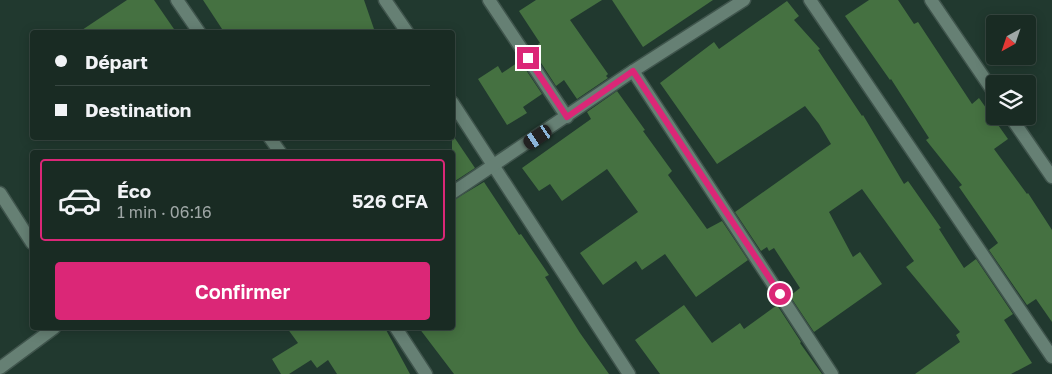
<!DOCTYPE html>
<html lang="fr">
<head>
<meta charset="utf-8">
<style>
  body { margin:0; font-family:"Golos Text",sans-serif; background:#22332b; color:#f1f3f6; height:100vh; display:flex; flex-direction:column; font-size:19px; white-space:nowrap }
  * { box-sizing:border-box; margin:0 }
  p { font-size:16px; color:#9fa7a6 }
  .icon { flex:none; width:28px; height:28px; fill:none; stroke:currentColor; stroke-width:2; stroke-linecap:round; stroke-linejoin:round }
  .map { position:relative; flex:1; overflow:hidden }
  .sheet { position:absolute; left:30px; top:150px; width:425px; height:180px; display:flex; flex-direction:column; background:#192b23; border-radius:5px; box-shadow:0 2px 12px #0003,0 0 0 1px #374741 }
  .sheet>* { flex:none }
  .guide { position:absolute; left:30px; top:30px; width:425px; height:110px; border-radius:5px; box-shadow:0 2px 12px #0003,0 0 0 1px #374741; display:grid; align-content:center; height:110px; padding:0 25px; background:#192b23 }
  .needle { width:32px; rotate:220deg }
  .controls { position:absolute; left:986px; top:15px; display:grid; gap:10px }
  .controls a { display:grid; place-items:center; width:50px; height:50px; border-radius:5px; background:#192b23; box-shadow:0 2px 12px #0003,0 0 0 1px #374741; font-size:25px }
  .end { position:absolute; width:22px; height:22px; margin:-11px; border:6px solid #db2777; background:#fff; box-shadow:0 0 0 2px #fff }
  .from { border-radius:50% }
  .car { position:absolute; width:15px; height:30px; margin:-15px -8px; border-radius:6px; box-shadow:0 0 4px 1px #0007; background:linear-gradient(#222 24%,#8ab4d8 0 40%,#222 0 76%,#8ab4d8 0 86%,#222 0) }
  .guide b { display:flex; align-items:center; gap:18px; height:48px; font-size:19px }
  .guide b+b { border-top:1px solid #374741 }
  .guide i { width:12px; height:12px; background:#f1f3f6 }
  ul { padding:9px 0 0; list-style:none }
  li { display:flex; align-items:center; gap:15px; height:82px; margin:0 10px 8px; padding:0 15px; border:2px solid transparent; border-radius:5px }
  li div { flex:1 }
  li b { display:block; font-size:19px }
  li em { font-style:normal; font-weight:600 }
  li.on { border-color:#db2777 }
  li>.icon { width:45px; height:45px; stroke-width:1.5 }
  .cta { display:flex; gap:10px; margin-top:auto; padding:10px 25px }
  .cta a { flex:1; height:58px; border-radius:5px; background:#db2777; color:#fff; font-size:20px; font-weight:600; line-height:58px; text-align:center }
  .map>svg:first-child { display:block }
  .building { fill:#457141 }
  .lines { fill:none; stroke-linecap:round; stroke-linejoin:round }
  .street-casing { stroke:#40554d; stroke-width:15 }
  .street { stroke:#668074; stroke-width:12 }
  .route { stroke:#db2777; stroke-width:6 }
</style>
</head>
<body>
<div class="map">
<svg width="1052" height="374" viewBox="0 0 1052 374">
  <rect width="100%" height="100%" fill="#21392f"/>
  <g class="building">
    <polygon points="127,0 154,0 176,32 79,32"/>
    <polygon points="203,0 364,0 375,32 224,32"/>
    <polygon points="536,0 602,0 570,20 608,74 606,76 608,78 577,99 564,80 556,86 534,52 541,48 538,44 540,43 519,11"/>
    <polygon points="612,0 713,0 643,47"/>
    <polygon points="869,0 898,0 914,24 918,22 972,104 979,98 1008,139 994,149 1027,194 1028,193 1052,230 1052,322 1036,299 1027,305 989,250 998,243 959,187 962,185 926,140 929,138 891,79 890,80 845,16"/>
    <polygon points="787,1 799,16 794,20 820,49 818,50 862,116 863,115 904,184 908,181 941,228 939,229 964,268 976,259 1013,314 1004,320 1032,363 1011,374 915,374 960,342 956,335 960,332 906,267 914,261 862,189 829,212 853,257 860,252 882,284 814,332 790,296 800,288 774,248 769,251 767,247 761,251 735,212 831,144 819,124 805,106 717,164 660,83 714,42 719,49"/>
    <polygon points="520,61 542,94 523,107 527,113 507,125 478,79 498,66 502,73"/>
    <polygon points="617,91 645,130 643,131 672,171 668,175 707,229 722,221 748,260 696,297 665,254 642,270 636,261 603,285 580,253 638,212 607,169 562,201 550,184 539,191 522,168 591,119 587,112"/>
    <polygon points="452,134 475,168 452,183"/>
    <polygon points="484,182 519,235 521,234 549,275 545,277 580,333 609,374 454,374 419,328 452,328 452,201"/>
    <polygon points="684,305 712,343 740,323 744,329 777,305 801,342 800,343 822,374 660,374 635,340"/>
    <polygon points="287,328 385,328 410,374 337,374 328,360 317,368 311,360 289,374 281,374 272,359 298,343"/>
  </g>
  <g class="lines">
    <g class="street-casing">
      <g id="street">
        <polyline points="177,0 199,32"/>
        <polyline points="385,0 407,32"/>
        <polyline points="489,0 567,117"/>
        <polyline points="810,0 1052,357"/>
        <polyline points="931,0 995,94"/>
        <polyline points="633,71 832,374"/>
        <polyline points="452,102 629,374"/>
        <polyline points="1010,116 1052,177"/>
        <polyline points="270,138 280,152"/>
        <polyline points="0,193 32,243"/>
        <polyline points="452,193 633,71 744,0"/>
        <polyline points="396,328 426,374"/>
        <polyline points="0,368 54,328"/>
      </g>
    </g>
    <use href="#street" class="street"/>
  </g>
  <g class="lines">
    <polyline class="route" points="528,58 567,117 633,71 780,294"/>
  </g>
</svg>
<div class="controls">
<a><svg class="needle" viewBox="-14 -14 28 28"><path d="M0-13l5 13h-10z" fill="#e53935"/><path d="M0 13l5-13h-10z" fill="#9fa7a6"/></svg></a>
<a><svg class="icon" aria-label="layers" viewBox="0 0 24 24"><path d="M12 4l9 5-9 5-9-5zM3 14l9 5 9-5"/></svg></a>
</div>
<i class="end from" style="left:780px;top:294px"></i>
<i class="end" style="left:528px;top:58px"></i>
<i class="car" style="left:538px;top:137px;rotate:236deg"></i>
<div class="guide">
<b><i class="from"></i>Départ</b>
<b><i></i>Destination</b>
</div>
<section class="sheet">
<ul>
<li class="on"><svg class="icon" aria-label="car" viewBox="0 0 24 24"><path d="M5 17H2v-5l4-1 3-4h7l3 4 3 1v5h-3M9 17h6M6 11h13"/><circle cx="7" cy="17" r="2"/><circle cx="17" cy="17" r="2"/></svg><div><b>Éco</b><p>1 min · 06:16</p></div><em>526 CFA</em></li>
</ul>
<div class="cta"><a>Confirmer</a></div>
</section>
</div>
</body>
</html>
